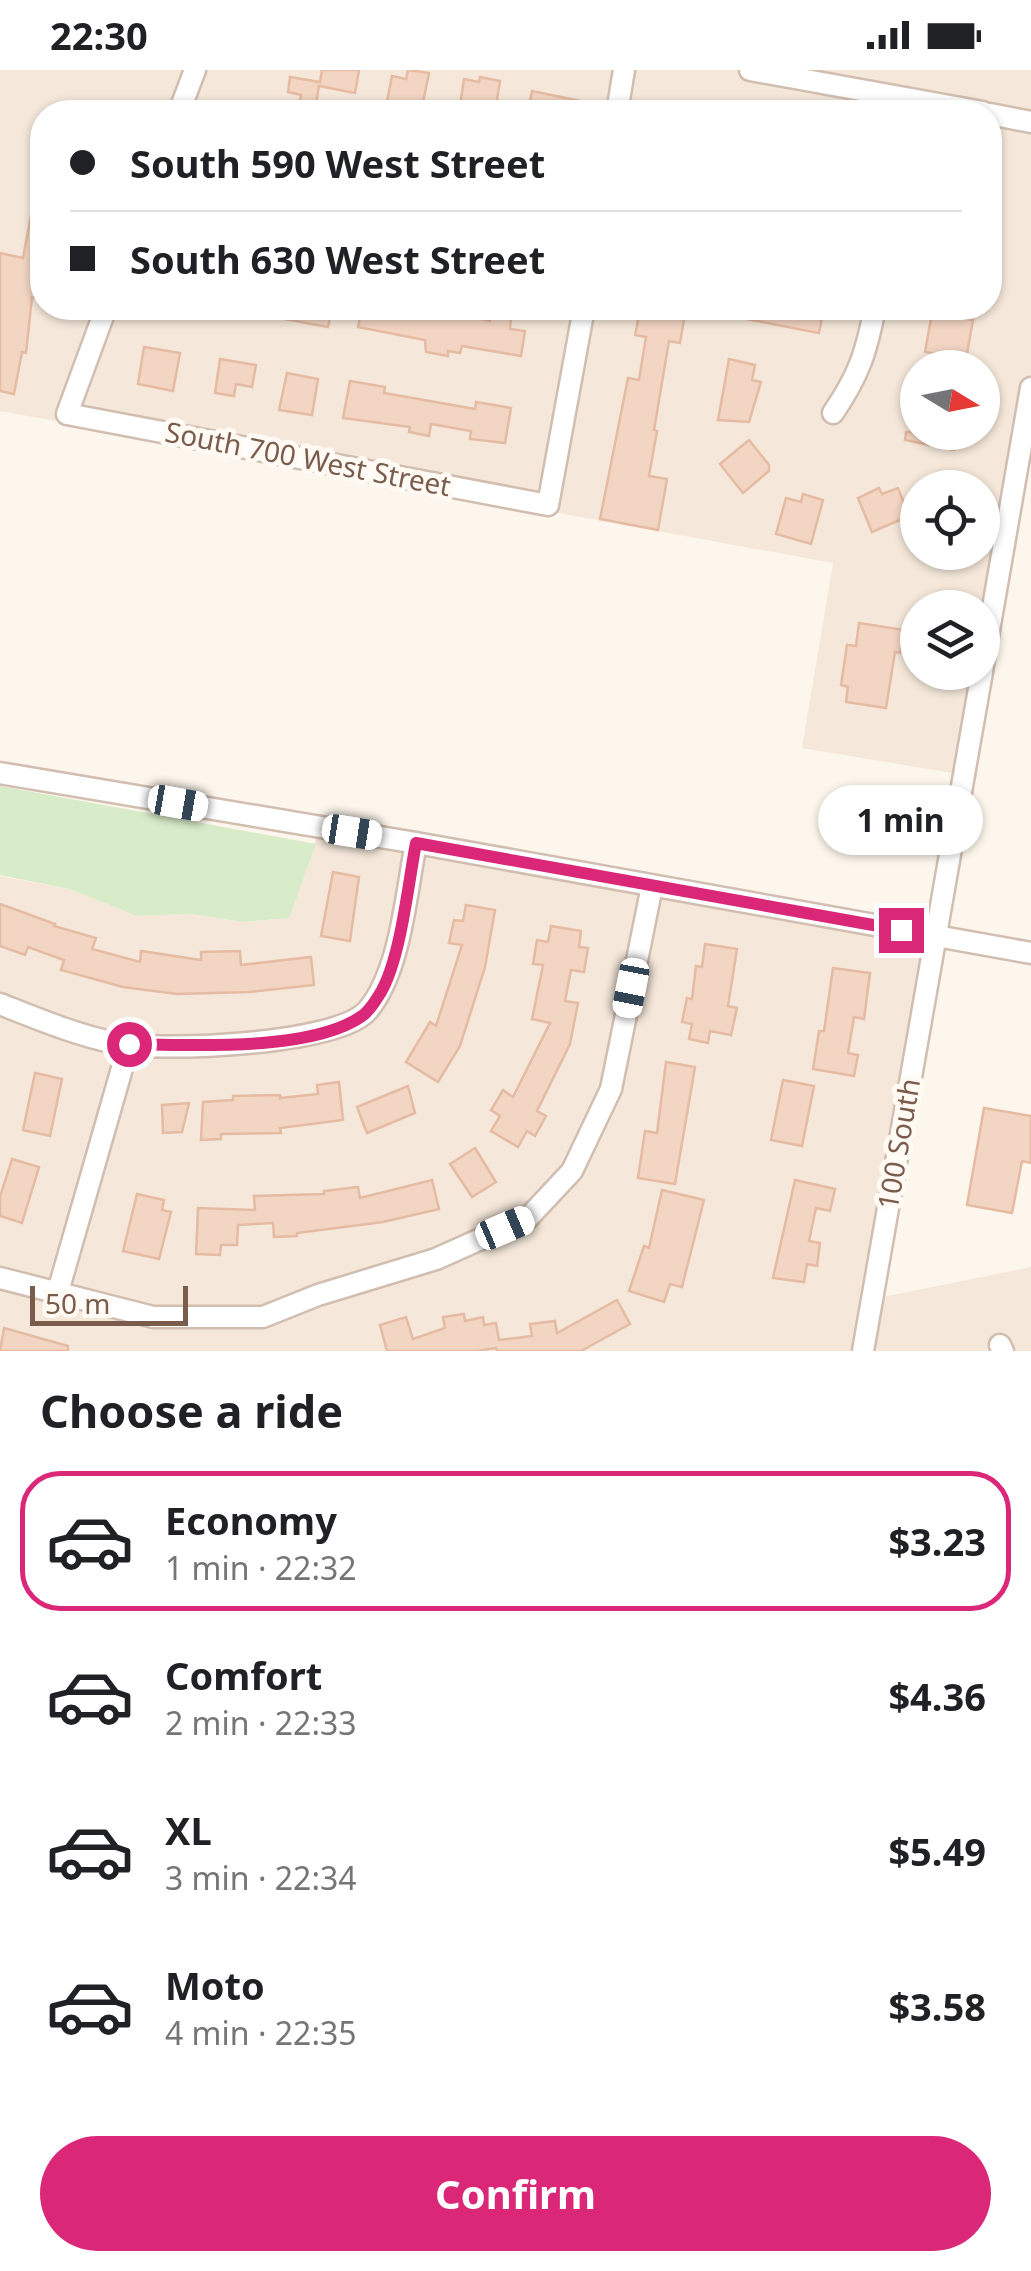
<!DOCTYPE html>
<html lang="en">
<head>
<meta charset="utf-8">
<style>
  body { margin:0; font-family:"Noto Sans",sans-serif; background:#f2f2f2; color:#202124; height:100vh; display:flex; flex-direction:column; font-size:38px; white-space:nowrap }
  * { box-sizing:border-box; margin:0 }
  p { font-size:32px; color:#757577 }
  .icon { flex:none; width:55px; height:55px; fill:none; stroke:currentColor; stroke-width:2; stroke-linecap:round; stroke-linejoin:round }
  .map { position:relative; height:1281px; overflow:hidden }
  .drawer { display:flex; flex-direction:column; background:#fff; flex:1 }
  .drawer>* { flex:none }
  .top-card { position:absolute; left:30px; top:30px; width:972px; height:220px; border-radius:40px; box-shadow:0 2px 8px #0004; display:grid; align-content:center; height:220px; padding:0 40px; background:#fff }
  .needle { width:65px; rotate:100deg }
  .tools { position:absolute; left:900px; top:280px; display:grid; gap:20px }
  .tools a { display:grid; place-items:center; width:100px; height:100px; border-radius:50%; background:#fff; box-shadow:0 2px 8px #0004; font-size:50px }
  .scale { position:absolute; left:30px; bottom:25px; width:158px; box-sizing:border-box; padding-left:10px; border:5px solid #7a5c4d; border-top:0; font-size:28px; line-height:35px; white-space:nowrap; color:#7a5c4d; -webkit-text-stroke:8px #fffaf3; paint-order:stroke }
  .end { position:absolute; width:45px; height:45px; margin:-22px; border:12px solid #db2777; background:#fff; box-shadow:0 0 0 5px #fff }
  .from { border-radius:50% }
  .bubble { position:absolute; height:70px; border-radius:35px; background:#fff; box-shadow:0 2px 8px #0004; font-size:32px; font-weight:700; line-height:70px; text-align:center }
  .car { position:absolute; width:30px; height:60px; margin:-30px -15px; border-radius:12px; box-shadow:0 0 8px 2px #0007; background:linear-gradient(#fff 24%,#345 0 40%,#fff 0 76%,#345 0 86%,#fff 0) }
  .top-card b { display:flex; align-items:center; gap:35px; height:95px; font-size:38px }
  .top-card b+b { border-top:2px solid #e0e0e0 }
  .top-card i { width:25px; height:25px; background:#202124 }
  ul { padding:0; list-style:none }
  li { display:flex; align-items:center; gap:30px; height:140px; margin:0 20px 15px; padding:0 20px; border:5px solid transparent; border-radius:40px }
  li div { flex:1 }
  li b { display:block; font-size:38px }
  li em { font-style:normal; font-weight:700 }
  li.on { border-color:#db2777 }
  li>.icon { width:90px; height:90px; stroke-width:1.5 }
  h2 { padding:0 40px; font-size:45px; line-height:120px }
  .action { display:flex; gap:20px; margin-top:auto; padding:20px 40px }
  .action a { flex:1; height:115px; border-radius:60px; background:#db2777; color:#fff; font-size:40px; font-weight:700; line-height:115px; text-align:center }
  .status { display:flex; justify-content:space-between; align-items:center; height:70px; padding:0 50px; background:#fff; direction:ltr }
  .status svg { height:28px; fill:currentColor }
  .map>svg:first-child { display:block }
  .residential { fill:#f5e8da; fill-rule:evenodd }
  .green { fill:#d8ecc9 }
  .building { fill:#f3d5c3; stroke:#e6bba3; stroke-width:2.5 }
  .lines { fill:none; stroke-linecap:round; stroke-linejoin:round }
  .minor-casing { stroke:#d1beb0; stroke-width:25 }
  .minor { stroke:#fff; stroke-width:20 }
  .route { stroke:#db2777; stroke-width:12 }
  .labels { text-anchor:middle; stroke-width:10; stroke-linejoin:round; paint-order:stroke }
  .street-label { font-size:28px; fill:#7a5c4d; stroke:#fffaf3 }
</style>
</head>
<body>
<div class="status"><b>22:30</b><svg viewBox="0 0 49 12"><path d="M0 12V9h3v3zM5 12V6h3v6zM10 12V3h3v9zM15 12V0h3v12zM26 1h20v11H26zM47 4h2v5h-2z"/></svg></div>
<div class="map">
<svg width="1031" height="1281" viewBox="0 0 1031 1281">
  <rect width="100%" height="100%" fill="#fdf6ec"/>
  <g class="residential">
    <path d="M0 0H1031V332L983 601 982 538H918V602L982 603 964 705 802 678 833 493 0 341ZM42 42H990V238H42ZM918 298H982V362H918ZM918 418H982V482H918Z"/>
    <polygon points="321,756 936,867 873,1229 1031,1197 1031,1281 0,1281 0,806 69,819 137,846 191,844 244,852 288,848"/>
  </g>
  <polygon class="green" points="0,716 316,774 289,848 244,852 191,844 137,846 69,819 0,805"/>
  <g class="building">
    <polygon points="322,0 359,0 355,23 319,16 315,40 299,37 301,25 288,22 290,7 320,12"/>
    <polygon points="408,0 429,3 422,37 387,31 392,6 406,9"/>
    <polygon points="480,7 500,11 495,42 459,41 464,9 479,12"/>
    <polygon points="532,21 595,34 594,42 528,42"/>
    <polygon points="34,129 42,130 42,229 32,227 26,283 22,282 14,324 0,321 0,183 23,188"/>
    <polygon points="269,238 332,238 328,257 268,246"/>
    <polygon points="362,238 432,241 432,238 490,251 491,246 511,249 510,259 525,261 521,286 462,276 460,283 448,281 448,286 426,282 425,270 358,257"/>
    <polygon points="648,238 686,238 680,273 669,271 654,360 657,361 649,406 667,409 658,460 600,449 628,308 639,310 646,267 635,265 639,245 647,247"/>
    <polygon points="732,238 812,238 811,241 823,243 819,263 731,246"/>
    <polygon points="932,243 973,250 966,289 925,282"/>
    <polygon points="144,277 180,283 173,321 138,314"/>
    <polygon points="220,289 256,295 252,317 236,314 234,326 215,323"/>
    <polygon points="729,289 755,295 752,310 761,312 749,352 718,350"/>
    <polygon points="287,303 318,309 312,345 279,340"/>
    <polygon points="350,311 385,317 384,323 475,339 476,332 511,338 505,373 470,369 471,361 431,354 429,366 409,362 410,357 343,348"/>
    <polygon points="906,362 958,362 954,380 905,370"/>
    <polygon points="749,370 769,395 769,401 743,423 720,394"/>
    <polygon points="879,418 882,424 898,418 909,446 872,462 858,428"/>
    <polygon points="803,424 823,430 811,474 776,464 786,428 801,432"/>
    <polygon points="859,553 904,560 900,583 895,582 886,638 846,632 848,617 841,615 847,575 856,576"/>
    <polygon points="333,802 359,807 350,871 321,866"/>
    <polygon points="0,834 55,854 54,856 96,868 92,879 140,892 141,881 201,890 201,882 240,881 241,895 311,887 314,915 250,922 177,924 123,917 61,900 64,890 28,877 25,885 0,876"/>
    <polygon points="466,835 495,840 485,897 460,976 438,1012 406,992 430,952 436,956 462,875 449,873 454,850 463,851"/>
    <polygon points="551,856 581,861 579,877 588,878 584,902 571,900 565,931 578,933 570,974 537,1041 546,1046 535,1066 527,1061 518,1077 491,1061 500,1046 491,1040 503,1020 513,1027 550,953 532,949 543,895 533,894 537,870 548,872"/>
    <polygon points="705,874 737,879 728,936 737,938 731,965 710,961 708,973 689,969 692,954 682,952 687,928 692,929 696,896 702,897"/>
    <polygon points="833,898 870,903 864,949 854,947 848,983 858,985 854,1006 813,999 819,961 824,961"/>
    <polygon points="666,992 695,997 675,1114 638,1108 645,1061 657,1063"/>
    <polygon points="35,1003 62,1009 50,1066 23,1060"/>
    <polygon points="783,1010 814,1016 802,1076 771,1070"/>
    <polygon points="339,1012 343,1050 280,1058 281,1063 221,1064 221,1069 201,1070 203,1032 233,1030 233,1026 280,1025 280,1028 318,1024 317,1015"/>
    <polygon points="408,1016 415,1043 367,1063 357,1037"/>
    <polygon points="189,1033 182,1062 163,1063 162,1035"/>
    <polygon points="984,1038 1031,1046 1031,1093 1022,1091 1012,1143 967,1135"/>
    <polygon points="475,1078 496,1112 472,1127 450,1094"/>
    <polygon points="12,1089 39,1097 22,1153 0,1146 0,1127"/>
    <polygon points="432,1110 439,1139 383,1152 297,1163 297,1166 274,1167 273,1153 238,1155 237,1175 221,1175 220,1185 196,1184 198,1138 255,1140 254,1126 324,1124 324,1121 358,1117 360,1128"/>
    <polygon points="795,1110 835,1119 830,1141 816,1138 809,1171 820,1173 817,1196 807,1194 804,1212 773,1208"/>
    <polygon points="662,1120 704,1130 682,1217 670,1214 664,1232 629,1221 644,1176 649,1178"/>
    <polygon points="137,1124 164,1130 162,1140 171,1142 159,1189 123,1181"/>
    <polygon points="617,1230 630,1254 581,1281 497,1281 496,1278 477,1281 387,1281 380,1255 406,1247 413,1269 445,1258 443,1247 464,1244 465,1251 483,1247 484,1255 496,1253 499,1270 532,1266 530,1254 555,1251 557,1263"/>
    <polygon points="4,1258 68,1276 68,1281 0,1281"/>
  </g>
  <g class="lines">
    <g class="minor-casing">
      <g id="minor">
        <polyline points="750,0 983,42"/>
        <polyline points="179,42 195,0"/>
        <polyline points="617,42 624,0"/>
        <polyline points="990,44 1031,52"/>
        <polyline points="106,238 67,344 548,435 584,238"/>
        <path d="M833 343C859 305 866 283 875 238"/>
        <polyline points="982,601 1031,318"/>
        <polyline points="0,703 416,773 1031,883"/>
        <path d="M0 934C38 949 76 965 116 973 160 982 339 975 368 940 401 900 406 823 416 773"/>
        <polyline points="0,1208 153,1247 263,1247 318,1225 436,1189 528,1148 572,1101 611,1019 652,816"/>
        <polyline points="57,1225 129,974"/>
        <polyline points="1000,1275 1003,1281"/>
        <polyline points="863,1281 982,602"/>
      </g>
    </g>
    <use href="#minor" class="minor"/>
  </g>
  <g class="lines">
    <path class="route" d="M129 974C190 975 311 982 362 946 370 941 376 930 381 922 401 887 408 814 416 773L901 860"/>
  </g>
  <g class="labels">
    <g class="street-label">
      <text transform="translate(308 389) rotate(11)" y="10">South 700 West Street</text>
      <text transform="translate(899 1074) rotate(-80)" y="10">100 South</text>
    </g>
  </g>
</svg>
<div class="tools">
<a><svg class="needle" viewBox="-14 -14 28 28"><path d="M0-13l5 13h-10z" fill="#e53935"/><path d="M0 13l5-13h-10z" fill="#757577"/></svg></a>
<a><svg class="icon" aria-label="locate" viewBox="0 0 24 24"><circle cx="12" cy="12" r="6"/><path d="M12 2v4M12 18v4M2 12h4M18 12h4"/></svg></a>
<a><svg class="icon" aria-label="layers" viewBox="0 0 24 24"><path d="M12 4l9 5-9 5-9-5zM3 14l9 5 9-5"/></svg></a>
</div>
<div class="scale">50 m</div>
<i class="end from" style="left:129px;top:974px"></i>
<i class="end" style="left:901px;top:860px"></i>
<div class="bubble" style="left:818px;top:715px;width:165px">1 min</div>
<i class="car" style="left:178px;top:733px;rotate:100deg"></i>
<i class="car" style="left:352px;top:762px;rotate:99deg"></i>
<i class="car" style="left:631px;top:918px;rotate:191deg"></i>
<i class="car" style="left:505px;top:1158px;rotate:67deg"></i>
<div class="top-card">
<b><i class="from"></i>South 590 West Street</b>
<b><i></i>South 630 West Street</b>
</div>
</div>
<section class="drawer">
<h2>Choose a ride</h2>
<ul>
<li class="on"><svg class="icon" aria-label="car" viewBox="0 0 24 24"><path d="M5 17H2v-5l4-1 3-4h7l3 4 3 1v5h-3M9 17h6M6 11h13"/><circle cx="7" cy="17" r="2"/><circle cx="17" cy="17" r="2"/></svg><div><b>Economy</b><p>1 min · 22:32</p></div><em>$3.23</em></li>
<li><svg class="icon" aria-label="car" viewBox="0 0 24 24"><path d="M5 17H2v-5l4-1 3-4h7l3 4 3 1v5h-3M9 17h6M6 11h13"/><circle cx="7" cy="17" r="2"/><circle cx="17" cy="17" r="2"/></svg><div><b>Comfort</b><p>2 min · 22:33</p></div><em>$4.36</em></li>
<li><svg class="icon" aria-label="car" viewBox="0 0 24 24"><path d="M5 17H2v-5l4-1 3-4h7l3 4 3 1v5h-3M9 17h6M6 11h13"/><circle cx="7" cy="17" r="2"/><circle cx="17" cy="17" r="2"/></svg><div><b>XL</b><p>3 min · 22:34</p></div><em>$5.49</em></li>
<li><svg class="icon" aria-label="car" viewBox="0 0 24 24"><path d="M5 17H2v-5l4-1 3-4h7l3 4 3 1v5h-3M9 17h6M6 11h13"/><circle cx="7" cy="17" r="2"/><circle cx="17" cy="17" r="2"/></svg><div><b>Moto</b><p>4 min · 22:35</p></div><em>$3.58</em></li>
</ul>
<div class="action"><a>Confirm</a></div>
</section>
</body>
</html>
